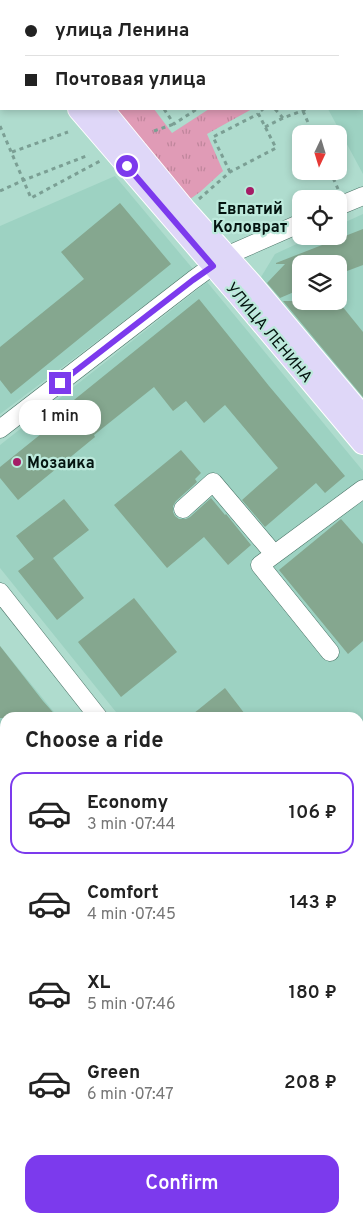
<!DOCTYPE html>
<html lang="en">
<head>
<meta charset="utf-8">
<style>
  body { margin:0; font-family:Overpass,sans-serif; background:#f6f6f6; color:#222; height:100vh; display:flex; flex-direction:column; font-size:19px; white-space:nowrap }
  * { box-sizing:border-box; margin:0 }
  p { font-size:16px; color:#767676 }
  .icon { flex:none; width:28px; height:28px; fill:none; stroke:currentColor; stroke-width:2; stroke-linecap:round; stroke-linejoin:round }
  .map { position:relative; flex:1; overflow:hidden }
  .details { position:absolute; left:0px; top:712px; width:364px; height:511px; display:flex; flex-direction:column; background:#fff; border-radius:15px 15px 0 0; box-shadow:0 2px 8px #0003 }
  .details>* { flex:none }
  .guide { position:absolute; left:0px; top:0px; width:364px; height:110px; box-shadow:0 2px 8px #0003; display:grid; align-content:center; height:110px; padding:0 25px; background:#fff }
  .needle { width:32px; rotate:184deg }
  .buttons { position:absolute; left:292px; top:125px; display:grid; gap:10px }
  .buttons a { display:grid; place-items:center; width:55px; height:55px; border-radius:10px; background:#fff; box-shadow:0 2px 8px #0003; font-size:25px }
  .end { position:absolute; width:22px; height:22px; margin:-11px; border:6px solid #7c3aed; background:#fff; box-shadow:0 0 0 2px #fff }
  .from { border-radius:50% }
  .bubble { position:absolute; height:35px; border-radius:15px; background:#fff; box-shadow:0 2px 8px #0003; font-size:16px; font-weight:600; line-height:35px; text-align:center }
  .guide b { display:flex; align-items:center; gap:18px; height:48px; font-size:19px }
  .guide b+b { border-top:1px solid #e0e0e0 }
  .guide i { width:12px; height:12px; background:#222 }
  ul { padding:0; list-style:none }
  li { display:flex; align-items:center; gap:15px; height:82px; margin:0 10px 8px; padding:0 15px; border:2px solid transparent; border-radius:15px }
  li div { flex:1 }
  li b { display:block; font-size:19px }
  li em { font-style:normal; font-weight:600 }
  li.active { border-color:#7c3aed }
  li>.icon { width:45px; height:45px; stroke-width:1.5 }
  h2 { padding:0 25px; font-size:22px; line-height:60px }
  .primary-button { display:flex; gap:10px; margin-top:auto; padding:10px 25px }
  .primary-button a { flex:1; height:58px; border-radius:15px; background:#7c3aed; color:#fff; font-size:20px; font-weight:600; line-height:58px; text-align:center }
  .map>svg:first-child { display:block }
  .built { fill:#9dd2c2; fill-rule:evenodd }
  .grass { fill:url(#grass-tufts) }
  .building { fill:#85a78f }
  .lines { fill:none; stroke-linecap:round; stroke-linejoin:round }
  .minor-casing { stroke:#487265; stroke-width:19 }
  .major-casing { stroke:#fff; stroke-width:24 }
  .path { stroke:#7b9f94; stroke-width:3; stroke-dasharray:4 4; stroke-linecap:butt }
  .minor { stroke:#fff; stroke-width:18 }
  .major { stroke:#dfd7f8; stroke-width:22 }
  .route { stroke:#7c3aed; stroke-width:6 }
  .poi-dot { fill:#a51c66; stroke:#bce9db; stroke-width:2 }
  .labels { text-anchor:middle; stroke-width:4.5; stroke-linejoin:round; paint-order:stroke }
  .poi-label { font-size:16px; font-weight:bold; fill:#041410; stroke:#bce9db }
  .street-label { font-size:16px; fill:#041410; stroke:#bce9db }
</style>
</head>
<body>
<div class="map">
<svg width="363" height="1223" viewBox="0 0 363 1223">
  <defs>
    <pattern id="grass-tufts" width="24" height="20" patternUnits="userSpaceOnUse" patternTransform="scale(1.25)"><rect width="24" height="20" fill="#e09bb6"/><path d="M3 7l-1-3M5 7V3M7 7l1-3M15 17l-1-3M17 17v-4M19 17l1-3" fill="none" stroke="#bf859b"/></pattern>
  </defs>
  <rect width="100%" height="100%" fill="#afdcce"/>
  <g class="built">
    <polygon points="363,7 363,174 328,109 362,109"/>
    <polygon points="115,176 193,269 0,414 0,226"/>
    <path d="M363 214V402L258 282 275 254 314 236H339V225ZM301 264H339V301H301Z"/>
    <polygon points="207,282 363,471 363,908 359,911 359,718 120,717 0,568 0,445"/>
    <polygon points="0,646 58,717 5,718 5,826 0,825"/>
  </g>
  <polygon class="grass" points="110,109 154,109 172,133 209,109 252,109 207,134 223,171 200,192 186,202"/>
  <g class="building">
    <polygon points="120,203 171,264 11,394 0,380 0,347 84,279 61,252"/>
    <polygon points="363,229 363,265 339,274 339,264 301,264 301,289 280,298 267,283 285,264 276,264 276,263"/>
    <polygon points="199,299 269,386 345,476 325,493 316,483 265,527 242,500 278,468 225,405 204,423 186,401 173,411 154,387 94,435 95,437 18,500 0,478 0,467 72,409 69,404"/>
    <polygon points="283,301 338,301 363,332 363,397"/>
    <polygon points="181,450 201,473 195,479 197,482 176,501 173,506 173,512 175,516 179,519 186,519 190,517 211,498 225,515 226,514 251,545 228,565 204,537 167,568 114,505"/>
    <polygon points="64,499 89,530 53,558 84,598 57,620 18,571 34,559 16,536"/>
    <polygon points="341,519 363,544 363,641 348,654 279,570"/>
    <polygon points="134,598 177,652 121,697 78,642"/>
    <polygon points="0,646 43,701 58,718 0,718"/>
    <polygon points="225,688 248,718 188,718"/>
  </g>
  <g class="lines">
    <g class="minor-casing">
      <g id="minor">
        <polyline points="339,206 363,196"/>
        <polyline points="0,429 193,280 226,256 301,223"/>
        <polyline points="183,509 213,482 274,554"/>
        <polyline points="0,592 99,718"/>
        <polyline points="330,652 260,565 363,489"/>
        <polyline points="47,1223 54,1219"/>
      </g>
    </g>
    <g class="major-casing">
      <g id="major">
        <polyline points="13,0 14,1"/>
        <polyline points="0,16 1,17"/>
        <polyline points="79,109 239,295 363,443"/>
        <polyline points="102,109 185,210 252,285 363,417"/>
        <polyline points="359,939 363,936"/>
        <polyline points="359,974 363,971"/>
        <polyline points="0,1089 5,1090"/>
        <polyline points="0,1140 5,1146"/>
        <polyline points="63,1219 66,1223"/>
        <polyline points="224,1219 227,1223"/>
      </g>
    </g>
    <g class="path">
      <polyline points="204,0 205,1"/>
      <polyline points="245,1 247,0"/>
      <polyline points="279,1 280,0"/>
      <polyline points="307,1 308,0"/>
      <polyline points="343,1 344,0"/>
      <polyline points="0,74 1,73"/>
      <polyline points="164,109 174,124 197,109"/>
      <polyline points="275,109 283,118 307,109"/>
      <polyline points="303,111 313,134"/>
      <polyline points="0,126 31,198 100,161"/>
      <polyline points="265,127 283,118"/>
      <polyline points="154,131 174,124"/>
      <polyline points="12,152 68,132"/>
      <polyline points="330,171 338,189"/>
      <polyline points="230,172 213,137 258,114"/>
      <polyline points="0,191 24,180 89,155"/>
      <polyline points="199,199 230,172 276,148 258,113 263,109"/>
    </g>
    <use href="#minor" class="minor"/>
    <use href="#major" class="major"/>
  </g>
  <g class="lines">
    <polyline class="route" points="60,383 193,280 213,266 127,166"/>
  </g>
  <g class="poi-dot">
    <circle cx="250" cy="191" r="5"/>
    <circle cx="17" cy="462" r="5"/>
  </g>
  <g class="labels">
    <g class="poi-label">
      <text x="250" y="214">Евпатий<tspan x="250" dy="18">Коловрат</tspan></text>
      <text x="27" y="468" text-anchor="start">Мозаика</text>
    </g>
    <g class="street-label">
      <text transform="translate(270 332) rotate(50)" y="6">УЛИЦА ЛЕНИНА</text>
    </g>
  </g>
</svg>
<div class="buttons">
<a><svg class="needle" viewBox="-14 -14 28 28"><path d="M0-13l5 13h-10z" fill="#e53935"/><path d="M0 13l5-13h-10z" fill="#767676"/></svg></a>
<a><svg class="icon" aria-label="locate" viewBox="0 0 24 24"><circle cx="12" cy="12" r="6"/><path d="M12 2v4M12 18v4M2 12h4M18 12h4"/></svg></a>
<a><svg class="icon" aria-label="layers" viewBox="0 0 24 24"><path d="M12 4l9 5-9 5-9-5zM3 14l9 5 9-5"/></svg></a>
</div>
<i class="end from" style="left:127px;top:166px"></i>
<i class="end" style="left:60px;top:383px"></i>
<div class="bubble" style="left:19px;top:400px;width:82px">1 min</div>
<div class="guide">
<b><i class="from"></i>улица Ленина</b>
<b><i></i>Почтовая улица</b>
</div>
<section class="details">
<h2>Choose a ride</h2>
<ul>
<li class="active"><svg class="icon" aria-label="car" viewBox="0 0 24 24"><path d="M5 17H2v-5l4-1 3-4h7l3 4 3 1v5h-3M9 17h6M6 11h13"/><circle cx="7" cy="17" r="2"/><circle cx="17" cy="17" r="2"/></svg><div><b>Economy</b><p>3 min · 07:44</p></div><em>106 ₽</em></li>
<li><svg class="icon" aria-label="car" viewBox="0 0 24 24"><path d="M5 17H2v-5l4-1 3-4h7l3 4 3 1v5h-3M9 17h6M6 11h13"/><circle cx="7" cy="17" r="2"/><circle cx="17" cy="17" r="2"/></svg><div><b>Comfort</b><p>4 min · 07:45</p></div><em>143 ₽</em></li>
<li><svg class="icon" aria-label="car" viewBox="0 0 24 24"><path d="M5 17H2v-5l4-1 3-4h7l3 4 3 1v5h-3M9 17h6M6 11h13"/><circle cx="7" cy="17" r="2"/><circle cx="17" cy="17" r="2"/></svg><div><b>XL</b><p>5 min · 07:46</p></div><em>180 ₽</em></li>
<li><svg class="icon" aria-label="car" viewBox="0 0 24 24"><path d="M5 17H2v-5l4-1 3-4h7l3 4 3 1v5h-3M9 17h6M6 11h13"/><circle cx="7" cy="17" r="2"/><circle cx="17" cy="17" r="2"/></svg><div><b>Green</b><p>6 min · 07:47</p></div><em>208 ₽</em></li>
</ul>
<div class="primary-button"><a>Confirm</a></div>
</section>
</div>
</body>
</html>
